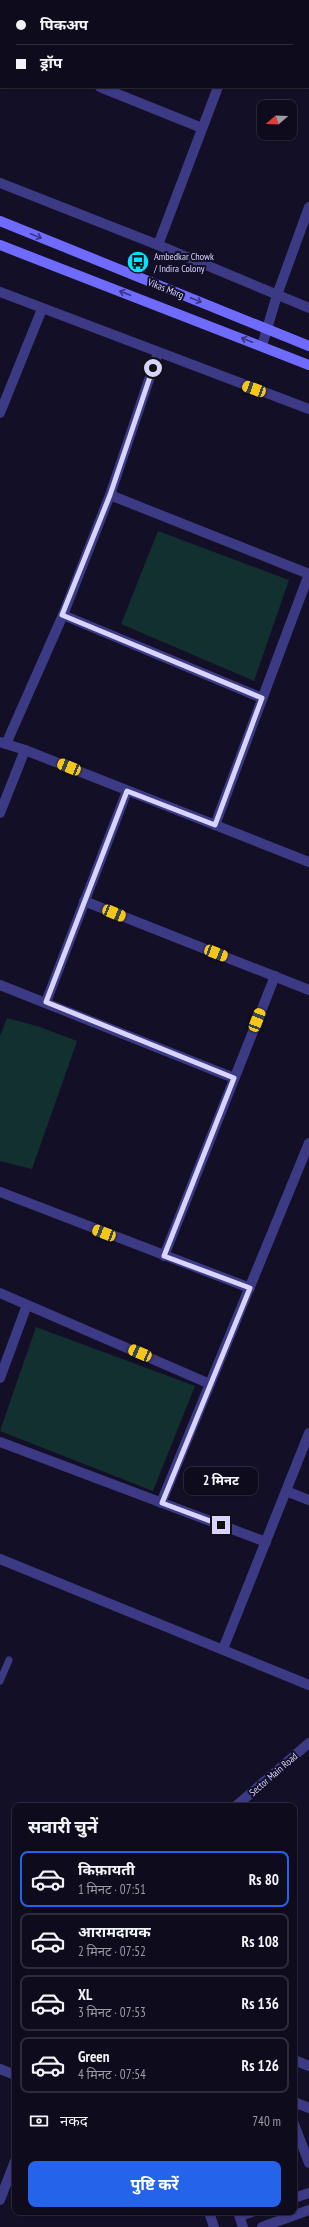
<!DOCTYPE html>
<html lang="hi">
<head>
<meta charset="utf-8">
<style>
  body { margin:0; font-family:"PT Sans Narrow","Noto Sans Devanagari",sans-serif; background:#1c1929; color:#f1f3f6; height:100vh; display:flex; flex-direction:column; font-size:15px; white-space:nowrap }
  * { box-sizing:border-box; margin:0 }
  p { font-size:13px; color:#9b9ba3 }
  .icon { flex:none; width:22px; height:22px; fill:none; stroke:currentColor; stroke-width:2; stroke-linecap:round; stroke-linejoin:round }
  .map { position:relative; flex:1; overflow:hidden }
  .sheet { position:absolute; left:12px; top:1803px; width:285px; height:412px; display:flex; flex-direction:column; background:#0e0b1c; border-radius:8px; box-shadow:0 1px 3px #0004,0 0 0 1px #2e2b3b }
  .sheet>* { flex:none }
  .top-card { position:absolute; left:0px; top:0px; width:309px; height:88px; box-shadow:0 1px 3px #0004,0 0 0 1px #2e2b3b; display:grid; align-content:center; height:88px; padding:0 16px; background:#0e0b1c }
  .needle { width:26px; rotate:251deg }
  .fabs { position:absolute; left:257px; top:100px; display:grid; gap:8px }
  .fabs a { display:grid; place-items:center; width:40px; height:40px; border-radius:8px; background:#0e0b1c; box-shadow:0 1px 3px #0004,0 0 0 1px #2e2b3b; font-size:20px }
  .end { position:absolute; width:18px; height:18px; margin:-9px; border:5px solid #d9d4ff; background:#111; box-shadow:0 0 0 2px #111 }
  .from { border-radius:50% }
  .bubble { position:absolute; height:28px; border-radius:8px; background:#0e0b1c; box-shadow:0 1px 3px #0004,0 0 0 1px #2e2b3b; font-size:13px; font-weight:700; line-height:28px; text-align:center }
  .car { position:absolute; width:12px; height:24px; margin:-12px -6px; border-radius:5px; box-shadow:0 0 3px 1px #0007; background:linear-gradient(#f5c518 24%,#345 0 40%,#f5c518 0 76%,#345 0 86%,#f5c518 0) }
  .top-card b { display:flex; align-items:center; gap:14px; height:38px; font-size:15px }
  .top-card b+b { border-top:1px solid #2e2b3b }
  .top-card i { width:10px; height:10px; background:#f1f3f6 }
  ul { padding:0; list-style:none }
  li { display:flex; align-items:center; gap:12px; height:56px; margin:0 8px 6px; padding:0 8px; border:2px solid #2e2b3b; border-radius:8px }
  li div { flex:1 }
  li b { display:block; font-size:15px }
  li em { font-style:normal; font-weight:700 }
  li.current { border-color:#2563eb }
  li>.icon { width:36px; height:36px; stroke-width:1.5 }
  h2 { padding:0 16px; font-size:18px; line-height:48px }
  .pay { display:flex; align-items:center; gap:10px; height:44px; padding:0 16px; font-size:15px }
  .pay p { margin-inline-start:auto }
  .action { display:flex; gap:8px; margin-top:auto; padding:8px 16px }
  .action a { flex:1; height:46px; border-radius:8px; background:#2563eb; color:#fff; font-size:16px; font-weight:700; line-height:46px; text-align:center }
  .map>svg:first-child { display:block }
  .green { fill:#12302f }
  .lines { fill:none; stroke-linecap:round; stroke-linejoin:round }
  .service { stroke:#3d3a85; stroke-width:7 }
  .minor { stroke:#3d3a85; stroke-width:10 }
  .tertiary { stroke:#3d3a85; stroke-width:10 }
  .secondary { stroke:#6f6bff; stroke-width:10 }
  .oneway { stroke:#38347d }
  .route { stroke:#d9d4ff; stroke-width:5 }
  .labels { text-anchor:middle; stroke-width:4; stroke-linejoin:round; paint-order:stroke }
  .poi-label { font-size:10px; fill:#d9d4ff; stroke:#130f26; text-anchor:start }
  .street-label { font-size:10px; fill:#d9d4ff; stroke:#130f26 }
</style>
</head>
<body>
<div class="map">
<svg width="309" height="2227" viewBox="0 0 309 2227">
  <rect width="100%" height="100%" fill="#130f26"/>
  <g class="green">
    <polygon points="158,531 289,580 254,681 121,624"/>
    <polygon points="7,1018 37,1026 77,1041 32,1169 0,1161 0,1036"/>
    <polygon points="36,1327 195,1386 153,1491 0,1431"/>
  </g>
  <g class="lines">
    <polyline class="service" points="0,1681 9,1660"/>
    <g class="minor">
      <polyline points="171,0 173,1"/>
      <polyline points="251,1 251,0"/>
      <polyline points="0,47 1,47"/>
      <polyline points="100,87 202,128"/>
      <polyline points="0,183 158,245 309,308"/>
      <polyline points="158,245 218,87"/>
      <polyline points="0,292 309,409"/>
      <polyline points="262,346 277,295 309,207"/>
      <polyline points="0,413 42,309"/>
      <polyline points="110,495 309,574"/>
      <polyline points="63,615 262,698"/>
      <polyline points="0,742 25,750 309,862"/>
      <polyline points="6,744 63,615 110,495 158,353"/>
      <polyline points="0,813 25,750"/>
      <polyline points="215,825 309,574"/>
      <polyline points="84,901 309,990"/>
      <polyline points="0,985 234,1078"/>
      <polyline points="46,1002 127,791"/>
      <polyline points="0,1192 250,1288"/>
      <polyline points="164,1256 275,976"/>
      <polyline points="0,1293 210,1384"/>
      <polyline points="0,1378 27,1305"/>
      <polyline points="0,1442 266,1542"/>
      <polyline points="286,1491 309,1500"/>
      <polyline points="161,1503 309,1143"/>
      <polyline points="0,1559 309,1685"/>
      <polyline points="223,1649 309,1433"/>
      <polyline points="294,2060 309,2066"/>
      <polyline points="0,2069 15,2075"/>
      <polyline points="294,2102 309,2108"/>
      <polyline points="294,2124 309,2163"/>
      <polyline points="294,2198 309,2193"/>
      <polyline points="209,2212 214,2227"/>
      <polyline points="238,2212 243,2227"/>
      <polyline points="240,2216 252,2212"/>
      <polyline points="262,2227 309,2210"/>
    </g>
    <g class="tertiary">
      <polyline points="236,1806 309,1743"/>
      <polyline points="0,2200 15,2161"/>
    </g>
    <g class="secondary">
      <polyline points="0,221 309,346"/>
      <polyline points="0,245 309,365"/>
    </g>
  </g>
  <defs><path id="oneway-shaft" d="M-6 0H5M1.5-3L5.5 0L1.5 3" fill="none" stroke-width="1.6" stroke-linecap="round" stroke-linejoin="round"/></defs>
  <g class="oneway">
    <use href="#oneway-shaft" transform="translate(36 236) rotate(22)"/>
    <use href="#oneway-shaft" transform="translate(125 293) rotate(-159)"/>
    <use href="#oneway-shaft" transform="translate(196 300) rotate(22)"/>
    <use href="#oneway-shaft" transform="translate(247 340) rotate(-159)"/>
  </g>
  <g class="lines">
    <polyline class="route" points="153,368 110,495 62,615 262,698 215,825 127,791 46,1002 234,1078 164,1256 250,1288 162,1503 221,1525"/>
  </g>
  <defs>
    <g id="bus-disc" transform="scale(1.15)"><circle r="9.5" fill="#00e5ff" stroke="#130f26"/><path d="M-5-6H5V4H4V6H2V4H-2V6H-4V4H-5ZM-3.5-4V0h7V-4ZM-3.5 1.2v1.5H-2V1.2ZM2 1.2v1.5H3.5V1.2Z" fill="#111"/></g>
  </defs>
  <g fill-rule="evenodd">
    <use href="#bus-disc" x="138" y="262"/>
  </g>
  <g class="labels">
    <g class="poi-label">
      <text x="154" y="260">Ambedkar Chowk<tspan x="154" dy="12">/ Indira Colony</tspan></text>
    </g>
    <g class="street-label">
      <text transform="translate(166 288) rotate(22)" y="4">Vikas Marg</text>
      <text transform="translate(273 1774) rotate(-41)" y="4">Sector Main Road</text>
    </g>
  </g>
</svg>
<div class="fabs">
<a><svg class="needle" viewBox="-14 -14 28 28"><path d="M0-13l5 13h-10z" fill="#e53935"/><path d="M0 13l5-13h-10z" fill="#9b9ba3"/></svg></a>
</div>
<i class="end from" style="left:153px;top:368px"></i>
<i class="end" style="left:221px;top:1525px"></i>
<div class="bubble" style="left:184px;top:1467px;width:74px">2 मिनट</div>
<i class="car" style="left:254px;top:389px;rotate:290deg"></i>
<i class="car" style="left:69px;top:767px;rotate:292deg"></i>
<i class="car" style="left:114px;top:913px;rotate:112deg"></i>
<i class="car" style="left:216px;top:953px;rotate:111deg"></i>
<i class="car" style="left:257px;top:1020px;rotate:21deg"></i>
<i class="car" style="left:104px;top:1233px;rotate:291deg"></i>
<i class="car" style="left:140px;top:1353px;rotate:293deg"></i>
<div class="top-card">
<b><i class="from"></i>पिकअप</b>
<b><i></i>ड्रॉप</b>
</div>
<section class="sheet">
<h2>सवारी चुनें</h2>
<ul>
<li class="current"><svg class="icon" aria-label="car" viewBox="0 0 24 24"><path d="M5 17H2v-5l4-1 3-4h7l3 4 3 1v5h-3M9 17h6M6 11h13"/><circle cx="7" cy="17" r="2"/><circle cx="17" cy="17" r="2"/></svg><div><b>किफ़ायती</b><p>1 मिनट · 07:51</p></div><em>Rs 80</em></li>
<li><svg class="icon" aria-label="car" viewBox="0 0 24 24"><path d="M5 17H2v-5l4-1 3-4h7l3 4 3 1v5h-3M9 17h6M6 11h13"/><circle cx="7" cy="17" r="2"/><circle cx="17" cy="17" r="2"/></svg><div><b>आरामदायक</b><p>2 मिनट · 07:52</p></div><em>Rs 108</em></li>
<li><svg class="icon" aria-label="car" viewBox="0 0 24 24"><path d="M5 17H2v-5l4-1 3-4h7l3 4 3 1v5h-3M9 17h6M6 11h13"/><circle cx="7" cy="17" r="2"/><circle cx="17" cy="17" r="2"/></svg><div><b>XL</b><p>3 मिनट · 07:53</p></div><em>Rs 136</em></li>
<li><svg class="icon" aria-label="car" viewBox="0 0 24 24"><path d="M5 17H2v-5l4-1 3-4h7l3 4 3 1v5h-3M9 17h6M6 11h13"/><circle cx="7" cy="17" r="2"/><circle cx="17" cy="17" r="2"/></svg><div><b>Green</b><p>4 मिनट · 07:54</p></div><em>Rs 126</em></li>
</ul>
<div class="pay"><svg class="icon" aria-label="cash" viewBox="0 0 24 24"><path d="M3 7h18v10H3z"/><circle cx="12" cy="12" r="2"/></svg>नकद<p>740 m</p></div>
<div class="action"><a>पुष्टि करें</a></div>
</section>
</div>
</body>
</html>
